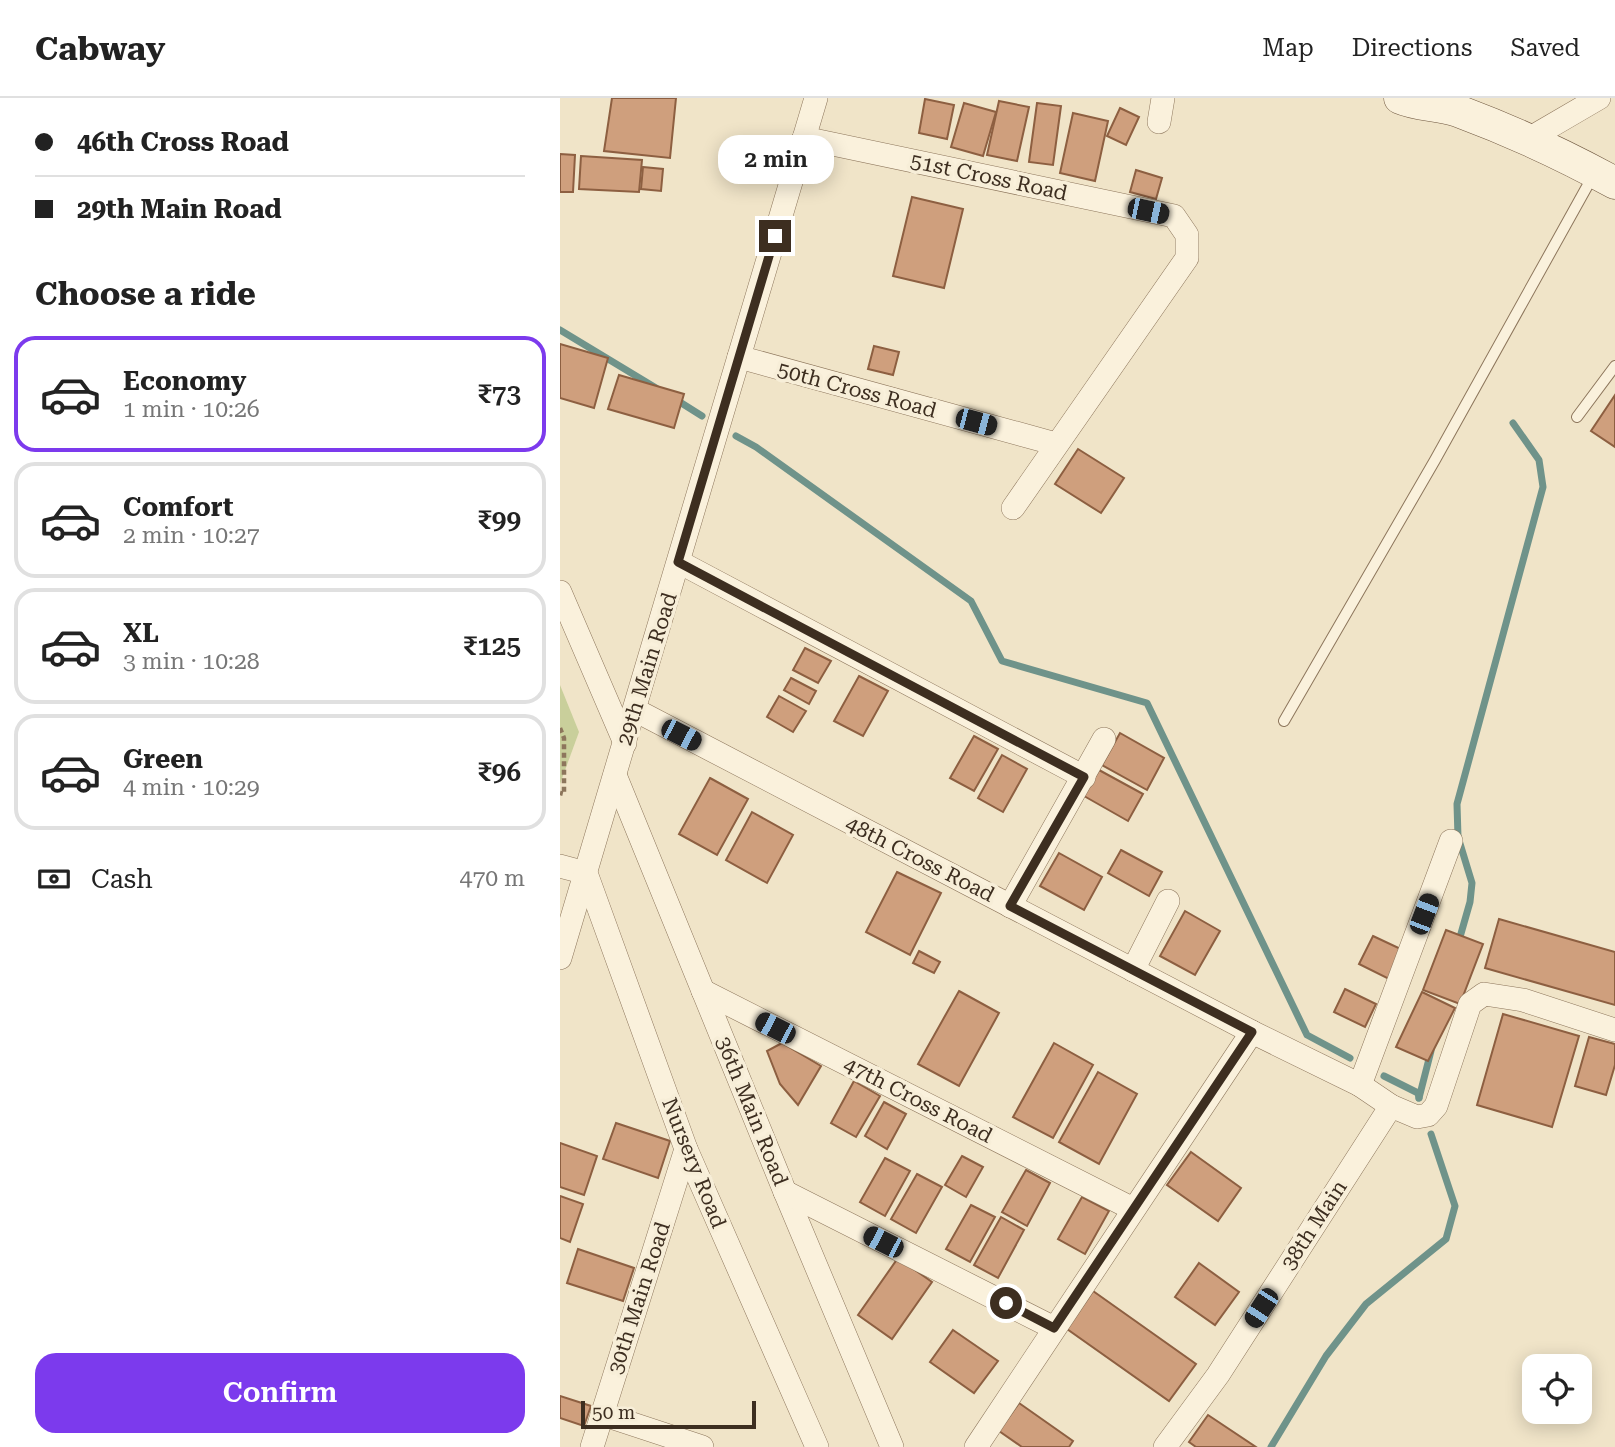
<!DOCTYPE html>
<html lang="en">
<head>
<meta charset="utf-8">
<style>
  body { margin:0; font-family:"Roboto Serif",serif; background:#f2f2f2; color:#222; height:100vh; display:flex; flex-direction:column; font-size:26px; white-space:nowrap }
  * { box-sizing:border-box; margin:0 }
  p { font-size:23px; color:#767676 }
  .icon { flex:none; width:38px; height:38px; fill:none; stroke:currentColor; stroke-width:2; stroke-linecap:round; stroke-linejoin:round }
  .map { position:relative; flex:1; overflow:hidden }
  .panel { display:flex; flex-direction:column; background:#fff; width:560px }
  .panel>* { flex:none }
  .guide { display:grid; align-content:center; height:154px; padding:0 35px; background:#fff }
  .controls { position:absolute; left:962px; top:1256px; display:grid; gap:14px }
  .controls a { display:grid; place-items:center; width:70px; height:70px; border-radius:14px; background:#fff; box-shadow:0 4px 18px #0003; font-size:35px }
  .scale { position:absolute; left:21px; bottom:18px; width:175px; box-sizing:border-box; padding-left:7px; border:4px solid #3d2e20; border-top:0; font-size:19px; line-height:24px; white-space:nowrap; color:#3d2e20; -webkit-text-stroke:5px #f7eed8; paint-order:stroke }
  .end { position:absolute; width:32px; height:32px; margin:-16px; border:9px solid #3d2e20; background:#fff; box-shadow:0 0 0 4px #fff }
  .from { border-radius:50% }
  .bubble { position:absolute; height:49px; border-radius:21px; background:#fff; box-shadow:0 4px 18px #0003; font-size:23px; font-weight:600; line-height:49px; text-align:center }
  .car { position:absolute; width:21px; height:42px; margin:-21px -10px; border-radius:9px; box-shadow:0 0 5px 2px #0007; background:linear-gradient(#222 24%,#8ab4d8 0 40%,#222 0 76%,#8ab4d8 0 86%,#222 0) }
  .guide b { display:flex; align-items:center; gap:24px; height:66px; font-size:26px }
  .guide b+b { border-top:2px solid #e0e0e0 }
  .guide i { width:18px; height:18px; background:#222 }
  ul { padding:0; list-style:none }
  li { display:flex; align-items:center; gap:21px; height:116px; margin:0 14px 10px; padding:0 21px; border:4px solid #e0e0e0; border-radius:21px }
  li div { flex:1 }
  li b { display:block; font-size:26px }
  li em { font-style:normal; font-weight:600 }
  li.selected { border-color:#7c3aed }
  li>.icon { width:63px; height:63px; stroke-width:1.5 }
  h2 { padding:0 35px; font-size:32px; line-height:84px }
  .pay { display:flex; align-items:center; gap:18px; height:77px; padding:0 35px; font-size:26px }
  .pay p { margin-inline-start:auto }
  .primary-button { display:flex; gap:14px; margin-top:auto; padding:14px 35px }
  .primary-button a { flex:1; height:80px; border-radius:21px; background:#7c3aed; color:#fff; font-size:28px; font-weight:600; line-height:80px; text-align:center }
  header { display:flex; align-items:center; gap:42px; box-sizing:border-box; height:98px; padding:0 35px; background:#fff; border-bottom:2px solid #e0e0e0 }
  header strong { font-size:33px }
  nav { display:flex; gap:38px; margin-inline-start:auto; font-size:24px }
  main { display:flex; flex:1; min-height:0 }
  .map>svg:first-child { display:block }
  .green { fill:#c9cf9b }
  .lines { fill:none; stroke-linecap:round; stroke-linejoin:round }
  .stream { stroke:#6f938a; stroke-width:7 }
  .building { fill:#cf9f7d; stroke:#8d5f41; stroke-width:2 }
  .service-casing { stroke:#8d765c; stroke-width:12 }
  .minor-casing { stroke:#8d765c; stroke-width:24 }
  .secondary-casing { stroke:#6f573f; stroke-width:33 }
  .path { stroke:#8d765c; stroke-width:4.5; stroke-dasharray:5 3.5; stroke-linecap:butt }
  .service { stroke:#faf1dc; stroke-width:10 }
  .minor { stroke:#faf1dc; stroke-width:23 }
  .secondary { stroke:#faf1dc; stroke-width:32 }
  .route { stroke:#3d2e20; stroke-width:9 }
  .labels { text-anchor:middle; stroke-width:7; stroke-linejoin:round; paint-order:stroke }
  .street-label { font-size:21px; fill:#3d2e20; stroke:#f7eed8 }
</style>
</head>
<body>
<header>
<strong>Cabway</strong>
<nav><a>Map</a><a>Directions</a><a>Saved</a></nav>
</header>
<main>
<section class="panel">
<div class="guide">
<b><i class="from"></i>46th Cross Road</b>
<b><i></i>29th Main Road</b>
</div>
<h2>Choose a ride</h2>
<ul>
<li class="selected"><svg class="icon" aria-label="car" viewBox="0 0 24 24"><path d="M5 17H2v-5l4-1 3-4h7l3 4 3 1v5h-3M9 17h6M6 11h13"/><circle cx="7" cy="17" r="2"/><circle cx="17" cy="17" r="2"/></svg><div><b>Economy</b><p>1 min · 10:26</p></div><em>₹73</em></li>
<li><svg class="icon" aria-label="car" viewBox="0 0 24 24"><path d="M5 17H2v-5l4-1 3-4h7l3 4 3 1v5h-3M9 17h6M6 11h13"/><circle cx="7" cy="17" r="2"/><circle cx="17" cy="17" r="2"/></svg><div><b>Comfort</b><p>2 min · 10:27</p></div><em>₹99</em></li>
<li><svg class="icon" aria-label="car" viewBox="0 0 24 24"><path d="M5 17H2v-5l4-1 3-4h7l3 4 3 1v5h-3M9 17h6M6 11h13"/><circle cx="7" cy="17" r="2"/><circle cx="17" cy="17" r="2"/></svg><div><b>XL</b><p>3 min · 10:28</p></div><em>₹125</em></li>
<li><svg class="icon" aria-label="car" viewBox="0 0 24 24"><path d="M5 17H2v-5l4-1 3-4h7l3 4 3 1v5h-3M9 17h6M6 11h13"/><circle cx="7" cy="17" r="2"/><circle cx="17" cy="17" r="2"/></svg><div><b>Green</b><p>4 min · 10:29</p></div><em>₹96</em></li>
</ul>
<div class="pay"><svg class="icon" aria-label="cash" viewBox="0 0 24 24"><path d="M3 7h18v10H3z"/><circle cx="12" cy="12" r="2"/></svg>Cash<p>470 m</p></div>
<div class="primary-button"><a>Confirm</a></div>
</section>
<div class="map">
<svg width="1055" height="1349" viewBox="0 0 1055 1349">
  <rect width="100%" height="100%" fill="#f0e4c8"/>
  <polygon class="green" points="0,587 19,634 0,686"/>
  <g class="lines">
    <g class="stream">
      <polyline points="0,232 96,290"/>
      <polyline points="115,301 142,318"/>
      <polyline points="176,338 196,349 411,503 442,563 587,605 747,937 790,960"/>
      <polyline points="898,846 910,804 912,785 898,739 897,706 983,389 979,362 953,325"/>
      <polyline points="824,978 858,995 859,1000"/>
      <polyline points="859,1000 871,953"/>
      <polyline points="711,1349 766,1258 806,1206 886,1141 895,1108 871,1036"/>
    </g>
  </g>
  <g class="building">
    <polygon points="52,0 116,0 110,60 44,53"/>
    <polygon points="365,1 394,7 387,41 359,35"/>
    <polygon points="439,3 469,9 457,63 427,57"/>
    <polygon points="404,5 436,14 423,58 391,49"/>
    <polygon points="477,5 501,8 493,67 469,64"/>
    <polygon points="560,10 579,19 566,47 547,38"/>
    <polygon points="513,15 548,23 535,83 500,75"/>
    <polygon points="0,56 15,57 13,94 0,94"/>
    <polygon points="21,58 82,62 79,94 19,91"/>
    <polygon points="83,69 103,71 101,93 81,91"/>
    <polygon points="576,72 602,80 596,101 570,94"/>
    <polygon points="352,99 403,111 384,190 333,178"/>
    <polygon points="0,246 48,260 34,310 0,300"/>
    <polygon points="314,248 339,254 333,277 308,271"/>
    <polygon points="59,277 124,296 114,330 48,311"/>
    <polygon points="1055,297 1055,349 1031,333"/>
    <polygon points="518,351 564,380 541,415 495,386"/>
    <polygon points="245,550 271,563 258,585 233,572"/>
    <polygon points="299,578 328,593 303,638 274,623"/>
    <polygon points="231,580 256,593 249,606 224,592"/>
    <polygon points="219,598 246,613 233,634 207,619"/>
    <polygon points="560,635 604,660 587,692 542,667"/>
    <polygon points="414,638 438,651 414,693 390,680"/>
    <polygon points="442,657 467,671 443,714 418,700"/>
    <polygon points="539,672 583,696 568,723 524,698"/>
    <polygon points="150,680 188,701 157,757 119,736"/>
    <polygon points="192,714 233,737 207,785 166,762"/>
    <polygon points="561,752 602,774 589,798 548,775"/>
    <polygon points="499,755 542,779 524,812 480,788"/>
    <polygon points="337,774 381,795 350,857 306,834"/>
    <polygon points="625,813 660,833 635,877 600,858"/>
    <polygon points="939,821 1055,854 1055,907 925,870"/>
    <polygon points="886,832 923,846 900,906 863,892"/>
    <polygon points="813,838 845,853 831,882 799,866"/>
    <polygon points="359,853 380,864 374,875 353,865"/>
    <polygon points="785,891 816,906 805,929 774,914"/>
    <polygon points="399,893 439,915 399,988 358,966"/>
    <polygon points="862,894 895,910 868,963 836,949"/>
    <polygon points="943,916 1019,938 992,1029 917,1007"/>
    <polygon points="1029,939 1055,946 1055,967 1046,997 1015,988"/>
    <polygon points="222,945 261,968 238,1007 220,986 207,953"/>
    <polygon points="494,945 533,967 493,1040 453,1019"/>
    <polygon points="538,974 577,996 539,1066 499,1044"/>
    <polygon points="294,983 320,998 296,1039 271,1025"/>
    <polygon points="324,1004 346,1016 327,1051 305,1038"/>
    <polygon points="56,1025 110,1043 98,1080 43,1061"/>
    <polygon points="0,1045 37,1058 24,1097 0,1089"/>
    <polygon points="631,1054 681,1090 658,1123 607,1087"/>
    <polygon points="402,1058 423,1069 406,1099 385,1087"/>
    <polygon points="325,1060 350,1073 325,1118 300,1104"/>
    <polygon points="466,1072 490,1085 467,1128 442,1114"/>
    <polygon points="357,1076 382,1089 356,1135 331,1121"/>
    <polygon points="0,1098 23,1106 10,1144 0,1140"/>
    <polygon points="522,1099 549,1113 525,1156 498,1141"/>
    <polygon points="411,1107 435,1119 410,1164 386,1151"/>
    <polygon points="441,1119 464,1132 438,1180 414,1167"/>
    <polygon points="18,1151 74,1170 63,1203 7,1185"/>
    <polygon points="338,1160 372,1184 332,1241 298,1217"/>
    <polygon points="639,1165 679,1194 655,1227 615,1199"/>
    <polygon points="533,1193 636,1266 609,1303 507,1231"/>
    <polygon points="393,1232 438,1263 414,1295 370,1264"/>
    <polygon points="0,1298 31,1308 24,1328 0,1320"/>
    <polygon points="459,1305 513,1343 509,1349 462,1349 439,1333"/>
    <polygon points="648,1317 696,1349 636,1349 629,1344"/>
  </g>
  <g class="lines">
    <g class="service-casing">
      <g id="service">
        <polyline points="1017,319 1055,268"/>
        <polyline points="724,623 875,362 1034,76"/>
      </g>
    </g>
    <g class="minor-casing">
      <g id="minor">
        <polyline points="599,24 603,0"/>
        <polyline points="244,40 614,118 627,137 627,160 453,410"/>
        <polyline points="967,42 1039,0"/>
        <polyline points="179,259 496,346"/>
        <polyline points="119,464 524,679"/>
        <polyline points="0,494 65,645"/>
        <polyline points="75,612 692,934 800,987 831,1008 857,1019 868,1017 876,1008 910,906 924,896 963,902 1055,932"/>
        <polyline points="55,677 225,1094 332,1349"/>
        <polyline points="0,768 26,775 126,1051 257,1349"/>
        <polyline points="450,808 544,641"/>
        <polyline points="0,860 256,0"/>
        <polyline points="573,872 608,803"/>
        <polyline points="143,893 573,1111"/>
        <polyline points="800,987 891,743"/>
        <polyline points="225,1094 494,1230"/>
        <polyline points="42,1316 142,1349"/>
        <polyline points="32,1349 126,1051"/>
        <polyline points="416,1349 692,934"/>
        <polyline points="605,1349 658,1277 831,1008"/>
      </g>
    </g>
    <g class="secondary-casing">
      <path id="secondary" d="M840 0C858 8 879 6 898 13 952 33 1004 57 1055 85"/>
    </g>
    <polyline class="path" points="0,630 4,640 4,696 0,695"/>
    <use href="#service" class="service"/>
    <use href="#minor" class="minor"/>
    <use href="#secondary" class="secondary"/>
  </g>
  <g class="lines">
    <polyline class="route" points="215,138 118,464 524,679 450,808 692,934 494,1230 446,1205"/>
  </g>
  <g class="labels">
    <g class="street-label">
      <text transform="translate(429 79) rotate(12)" y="7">51st Cross Road</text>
      <text transform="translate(297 292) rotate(15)" y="7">50th Cross Road</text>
      <text transform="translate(87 571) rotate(-73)" y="7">29th Main Road</text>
      <text transform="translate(360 761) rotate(27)" y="7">48th Cross Road</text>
      <text transform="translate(358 1002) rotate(27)" y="7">47th Cross Road</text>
      <text transform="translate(192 1013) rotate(68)" y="7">36th Main Road</text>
      <text transform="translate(134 1065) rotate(68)" y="7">Nursery Road</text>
      <text transform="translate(754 1127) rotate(-57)" y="7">38th Main</text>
      <text transform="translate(79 1200) rotate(-72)" y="7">30th Main Road</text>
    </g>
  </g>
</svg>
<div class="controls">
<a><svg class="icon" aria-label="locate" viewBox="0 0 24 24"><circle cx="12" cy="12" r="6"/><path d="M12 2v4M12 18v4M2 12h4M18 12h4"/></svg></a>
</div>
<div class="scale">50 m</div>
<i class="end from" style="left:446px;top:1205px"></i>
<i class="end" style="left:215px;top:138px"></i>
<div class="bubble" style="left:158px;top:37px;width:116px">2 min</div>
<i class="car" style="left:588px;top:113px;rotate:102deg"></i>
<i class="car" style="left:416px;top:324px;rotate:105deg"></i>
<i class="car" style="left:121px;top:637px;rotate:117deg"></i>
<i class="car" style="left:864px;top:816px;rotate:21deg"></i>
<i class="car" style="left:215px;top:930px;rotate:297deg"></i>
<i class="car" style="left:323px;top:1144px;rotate:297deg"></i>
<i class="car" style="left:701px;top:1210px;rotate:213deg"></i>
</div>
</main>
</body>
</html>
